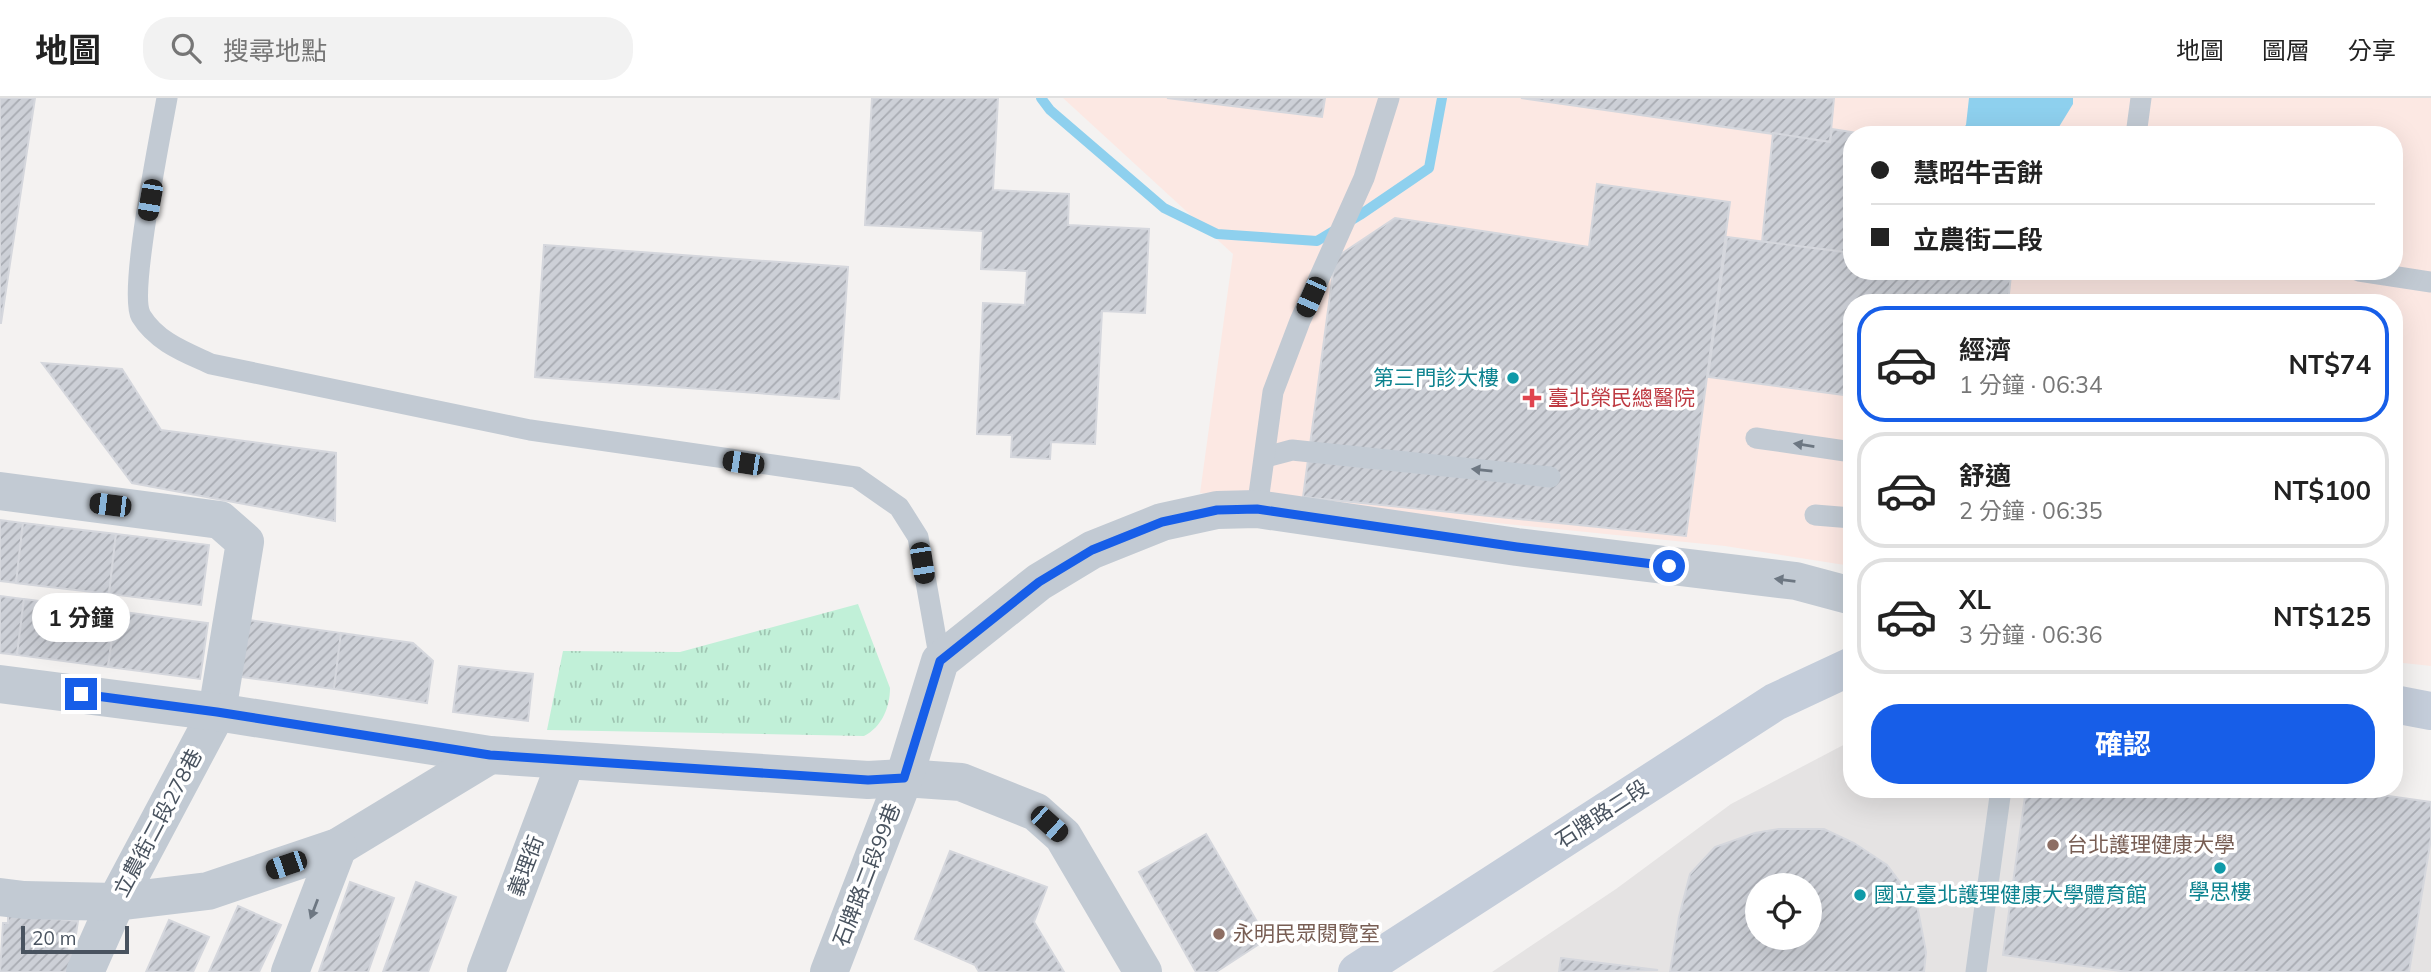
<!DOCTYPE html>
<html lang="zh-TW">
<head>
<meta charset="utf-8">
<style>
  body { margin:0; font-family:Mulish,"Noto Sans TC",sans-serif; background:#f2f2f2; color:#222; height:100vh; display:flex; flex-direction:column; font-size:26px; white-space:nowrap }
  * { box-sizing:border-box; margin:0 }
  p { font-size:23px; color:#767676 }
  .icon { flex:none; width:38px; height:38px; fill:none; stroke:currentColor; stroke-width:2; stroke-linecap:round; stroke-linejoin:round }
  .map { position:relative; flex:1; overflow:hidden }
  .panel { position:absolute; left:1843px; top:196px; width:560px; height:504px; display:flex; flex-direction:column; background:#fff; border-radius:28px; box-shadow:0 7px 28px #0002 }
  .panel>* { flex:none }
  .banner { position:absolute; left:1843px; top:28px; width:560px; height:154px; border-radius:28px; box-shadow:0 7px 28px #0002; display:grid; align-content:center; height:154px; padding:0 28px; background:#fff }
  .buttons { position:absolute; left:1745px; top:775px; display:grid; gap:14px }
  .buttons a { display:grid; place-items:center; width:77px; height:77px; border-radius:50%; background:#fff; box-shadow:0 7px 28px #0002; font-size:35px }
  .scale { position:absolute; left:21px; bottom:18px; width:108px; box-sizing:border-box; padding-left:7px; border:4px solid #49535f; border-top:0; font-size:19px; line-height:24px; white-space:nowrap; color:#49535f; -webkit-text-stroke:5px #fff; paint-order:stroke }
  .end { position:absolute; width:32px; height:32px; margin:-16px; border:9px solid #175ee8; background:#fff; box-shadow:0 0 0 4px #fff }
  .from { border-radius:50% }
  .bubble { position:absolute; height:49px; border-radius:24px; background:#fff; box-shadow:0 7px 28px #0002; font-size:23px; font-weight:700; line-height:49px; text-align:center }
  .car { position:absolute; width:21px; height:42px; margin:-21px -10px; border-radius:9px; box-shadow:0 0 5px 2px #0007; background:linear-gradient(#222 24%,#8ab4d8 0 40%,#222 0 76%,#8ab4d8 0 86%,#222 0) }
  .banner b { display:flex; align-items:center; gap:24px; height:66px; font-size:26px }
  .banner b+b { border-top:2px solid #e0e0e0 }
  .banner i { width:18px; height:18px; background:#222 }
  ul { padding:12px 0 0; list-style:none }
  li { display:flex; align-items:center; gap:21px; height:116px; margin:0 14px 10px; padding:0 14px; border:4px solid #e0e0e0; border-radius:28px }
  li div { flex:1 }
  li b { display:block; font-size:26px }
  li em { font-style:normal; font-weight:700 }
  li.active { border-color:#175ee8 }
  li>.icon { width:63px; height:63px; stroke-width:1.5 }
  .action { display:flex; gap:14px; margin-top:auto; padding:14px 28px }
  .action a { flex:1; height:80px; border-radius:28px; background:#175ee8; color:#fff; font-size:28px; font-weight:700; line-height:80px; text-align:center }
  header { display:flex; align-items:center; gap:42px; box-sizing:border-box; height:98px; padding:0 35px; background:#fff; border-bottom:2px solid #e0e0e0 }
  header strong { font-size:33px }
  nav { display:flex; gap:38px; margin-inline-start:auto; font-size:24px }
  .search { width:490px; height:63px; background:#f2f2f2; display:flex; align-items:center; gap:18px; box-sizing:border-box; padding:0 24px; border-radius:28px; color:#767676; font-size:26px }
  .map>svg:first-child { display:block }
  .education { fill:#e5e3e3; fill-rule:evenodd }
  .medical { fill:#fce8e3; fill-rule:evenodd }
  .park { fill:url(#park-tufts) }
  .water { fill:#8ed0ee }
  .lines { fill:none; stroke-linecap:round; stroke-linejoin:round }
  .stream { stroke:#8ed0ee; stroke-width:10 }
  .building { fill:url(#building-hatch); stroke:#d5d7dd; stroke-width:2; fill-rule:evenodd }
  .lane { stroke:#c2cad3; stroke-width:21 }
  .street { stroke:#c2cad3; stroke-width:38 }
  .secondary { stroke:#c4cdda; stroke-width:38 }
  .oneway { fill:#6d7782 }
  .route { stroke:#175ee8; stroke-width:9 }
  .culture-dot { fill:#0f9aa8; stroke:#fff; stroke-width:2.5 }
  .health-dot { fill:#e0444e; stroke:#fff; stroke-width:2.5 }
  .education-dot { fill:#8d6e63; stroke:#fff; stroke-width:2.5 }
  .labels { text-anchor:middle; stroke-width:7; stroke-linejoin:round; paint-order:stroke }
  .culture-label { font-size:21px; fill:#0d838f; stroke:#fff; text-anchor:end }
  .health-label { font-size:21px; fill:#be3a42; stroke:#fff; text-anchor:start }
  .street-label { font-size:21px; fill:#49535f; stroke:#fff }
  .education-label { font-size:21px; fill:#785e54; stroke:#fff; text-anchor:start }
</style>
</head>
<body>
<header>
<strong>地圖</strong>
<div class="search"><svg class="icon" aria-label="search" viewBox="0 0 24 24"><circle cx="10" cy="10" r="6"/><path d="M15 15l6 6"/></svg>搜尋地點</div>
<nav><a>地圖</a><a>圖層</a><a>分享</a></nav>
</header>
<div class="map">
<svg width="2431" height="874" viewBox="0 0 2431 874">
  <defs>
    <pattern id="park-tufts" width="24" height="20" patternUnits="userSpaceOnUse" patternTransform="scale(1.75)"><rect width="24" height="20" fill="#c1f0d8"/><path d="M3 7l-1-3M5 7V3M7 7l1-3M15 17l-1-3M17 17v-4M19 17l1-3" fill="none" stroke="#9fc5b2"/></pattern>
    <pattern id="building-hatch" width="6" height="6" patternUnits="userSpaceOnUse" patternTransform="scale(1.75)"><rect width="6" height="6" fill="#cdd0d7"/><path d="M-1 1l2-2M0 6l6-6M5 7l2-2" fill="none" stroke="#a8abb2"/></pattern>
  </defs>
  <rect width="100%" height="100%" fill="#f4f2f1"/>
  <path class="education" d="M1851 643 1852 691H2339L2431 704V874H1492L1616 791 1731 706ZM1757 788H1810V840H1757Z"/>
  <path class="medical" d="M1063 0H2431V568L2394 564V205H1852L1851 468 1725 448 1200 395 1233 156ZM1852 37H2394V173H1852Z"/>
  <path class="park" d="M858 506 890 590C890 609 882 629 864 638L547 632 563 553 680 554Z"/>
  <polygon class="water" points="1969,0 2073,0 2073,6 2054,37 1956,37 1966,27"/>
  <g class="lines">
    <polyline class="stream" points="1041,0 1050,12 1164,110 1217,136 1317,143 1360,117 1429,70 1442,0"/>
  </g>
  <g class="building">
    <polygon points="0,0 35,0 1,225 0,225"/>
    <polygon points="872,0 998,0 993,92 1069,96 1068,127 1149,131 1145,215 1102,213 1095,346 1051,344 1050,361 1011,359 1012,337 977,336 983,205 1025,207 1027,173 981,171 983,133 865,127"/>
    <polygon points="1167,0 1325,0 1322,19"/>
    <polygon points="1521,0 1834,0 1830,44"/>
    <polygon points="1832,31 1870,37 1852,37 1852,155 1762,144 1773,35 1830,44"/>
    <polygon points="1597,86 1730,104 1686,438 1303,399 1335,160 1395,120 1589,149"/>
    <polygon points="1727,139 1852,155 1852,173 1985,173 2011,177 2008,205 1852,205 1852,298 1708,279"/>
    <polygon points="544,147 848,169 839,301 535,279"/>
    <polygon points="42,265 122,271 161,332 336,355 335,423 132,385"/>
    <polygon points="0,422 23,425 16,485 0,483"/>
    <polygon points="23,425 116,436 109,496 16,485"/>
    <polygon points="116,436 209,447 201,507 109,496"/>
    <polygon points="0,498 24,501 17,557 0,555"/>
    <polygon points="24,501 116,513 108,569 17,557"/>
    <polygon points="116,513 208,525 200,581 108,569"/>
    <polygon points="249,522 341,535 334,591 241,579"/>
    <polygon points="341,535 413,545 433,563 427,605 334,591"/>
    <polygon points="459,568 533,576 528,623 453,614"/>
    <polygon points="2026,691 2339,691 2431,704 2431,740 2409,874 2128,874 2003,857"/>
    <path d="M1779 731H1824L1854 745 1887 767 1917 807 1926 854 1924 874H1670L1679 819 1690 776 1715 749 1755 735ZM1757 788H1810V840H1757Z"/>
    <polygon points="1206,736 1267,841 1216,874 1196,874 1139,774"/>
    <polygon points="950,753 1047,789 1034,824 1064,874 979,874 975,867 915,841"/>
    <polygon points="350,784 394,800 368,874 319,874"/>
    <polygon points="416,784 456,799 428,874 383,874"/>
    <polygon points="238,808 281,827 259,874 209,874"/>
    <polygon points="8,817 78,823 76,836 69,835 67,852 76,853 66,874 0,874 3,825 8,825"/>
    <polygon points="169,822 209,839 193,874 146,874"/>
    <polygon points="1561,860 1658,872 1559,874"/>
  </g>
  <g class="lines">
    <g class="lane">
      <path d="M167 0C161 34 128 196 141 218 157 244 185 254 211 266L530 332 856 379 899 409 918 439 940 563"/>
      <polyline points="2136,37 2141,0"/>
      <polyline points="2359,173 2431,184"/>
      <polyline points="1756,340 1852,354"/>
      <polyline points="1266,359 1292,352 1550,379"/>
      <polyline points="1257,411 1273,294 1300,223 1364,80 1389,0"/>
      <polyline points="1815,417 1852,420"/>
      <polyline points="1976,874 2001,691"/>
    </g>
    <g class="street">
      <polyline points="0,393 220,422 245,444 217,614 116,804 85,874"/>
      <polyline points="0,586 217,614 490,657 868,682 904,680 961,684 1036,714 1063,738 1143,874"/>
      <polyline points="0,799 24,802 116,804 208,793 338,749 490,657"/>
      <polyline points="290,874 338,749"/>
      <polyline points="486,874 566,663"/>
      <polyline points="829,874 904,680 940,563 1039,484 1092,452 1162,424 1217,412 1257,411 1517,449 1796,483 1852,498"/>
    </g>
    <g class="secondary">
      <polyline points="2394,606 2431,613"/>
      <polyline points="1357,874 1775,604 1852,568"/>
    </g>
  </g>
  <defs><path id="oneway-solid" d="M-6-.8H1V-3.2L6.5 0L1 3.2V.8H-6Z" transform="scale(1.75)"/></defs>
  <g class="oneway">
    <use href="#oneway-solid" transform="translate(1804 347) rotate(-171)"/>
    <use href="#oneway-solid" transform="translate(1482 372) rotate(-174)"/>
    <use href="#oneway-solid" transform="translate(1785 482) rotate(-173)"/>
    <use href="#oneway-solid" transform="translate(314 811) rotate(111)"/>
  </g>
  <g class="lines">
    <polyline class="route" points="81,596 217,614 490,657 868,682 904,680 940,563 1039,484 1092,452 1162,424 1217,412 1257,411 1517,449 1669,468"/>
  </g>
  <g class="culture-dot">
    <circle cx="1513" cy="280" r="7"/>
    <circle cx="2220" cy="770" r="7"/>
    <circle cx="1860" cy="797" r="7"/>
  </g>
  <path class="health-dot" d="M1528.5 289.5h7v7h7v7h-7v7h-7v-7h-7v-7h7z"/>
  <g class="education-dot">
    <circle cx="2053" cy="747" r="7"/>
    <circle cx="1219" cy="836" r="7"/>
  </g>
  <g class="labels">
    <g class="culture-label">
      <text x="1499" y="287">第三門診大樓</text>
      <text x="2220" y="801" text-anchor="middle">學思樓</text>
      <text x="1874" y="804" text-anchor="start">國立臺北護理健康大學體育館</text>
    </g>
    <g class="health-label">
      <text x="1548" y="307">臺北榮民總醫院</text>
    </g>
    <g class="street-label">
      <text transform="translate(1602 716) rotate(-33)" y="7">石牌路二段</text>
      <text transform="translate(158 725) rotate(-62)" y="7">立農街二段278巷</text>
      <text transform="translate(526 768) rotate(-69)" y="7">義理街</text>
      <text transform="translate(867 777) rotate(-69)" y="7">石牌路二段99巷</text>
    </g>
    <g class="education-label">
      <text x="2067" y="754">台北護理健康大學</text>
      <text x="1233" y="843">永明民眾閱覽室</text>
    </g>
  </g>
</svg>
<div class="buttons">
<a><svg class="icon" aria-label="locate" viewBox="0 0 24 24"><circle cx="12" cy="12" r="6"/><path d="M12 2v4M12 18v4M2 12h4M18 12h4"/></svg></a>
</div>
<div class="scale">20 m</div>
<i class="end from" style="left:1669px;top:468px"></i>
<i class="end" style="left:81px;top:596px"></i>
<div class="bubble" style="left:32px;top:495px;width:98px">1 分鐘</div>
<i class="car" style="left:150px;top:102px;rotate:190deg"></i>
<i class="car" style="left:1311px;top:199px;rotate:204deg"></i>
<i class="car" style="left:743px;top:365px;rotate:279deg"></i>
<i class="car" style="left:110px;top:407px;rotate:277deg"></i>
<i class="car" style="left:922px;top:465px;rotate:171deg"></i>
<i class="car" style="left:1049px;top:726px;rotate:132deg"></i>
<i class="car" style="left:286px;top:767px;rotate:251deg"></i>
<div class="banner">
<b><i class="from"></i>慧昭牛舌餅</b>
<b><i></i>立農街二段</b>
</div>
<section class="panel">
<ul>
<li class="active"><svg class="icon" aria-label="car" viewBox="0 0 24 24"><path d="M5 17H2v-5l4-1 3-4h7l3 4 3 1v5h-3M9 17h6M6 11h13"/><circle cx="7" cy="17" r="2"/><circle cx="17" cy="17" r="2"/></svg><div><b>經濟</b><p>1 分鐘 · 06:34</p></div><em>NT$74</em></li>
<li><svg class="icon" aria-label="car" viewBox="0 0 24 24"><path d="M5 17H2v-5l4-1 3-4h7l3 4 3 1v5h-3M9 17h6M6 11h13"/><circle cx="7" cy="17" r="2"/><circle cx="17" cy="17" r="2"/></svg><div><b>舒適</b><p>2 分鐘 · 06:35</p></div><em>NT$100</em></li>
<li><svg class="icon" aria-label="car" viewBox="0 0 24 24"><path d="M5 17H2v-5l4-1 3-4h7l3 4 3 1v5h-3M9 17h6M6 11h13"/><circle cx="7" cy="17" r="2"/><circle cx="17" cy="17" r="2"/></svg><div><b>XL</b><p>3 分鐘 · 06:36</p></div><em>NT$125</em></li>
</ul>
<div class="action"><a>確認</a></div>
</section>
</div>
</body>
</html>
